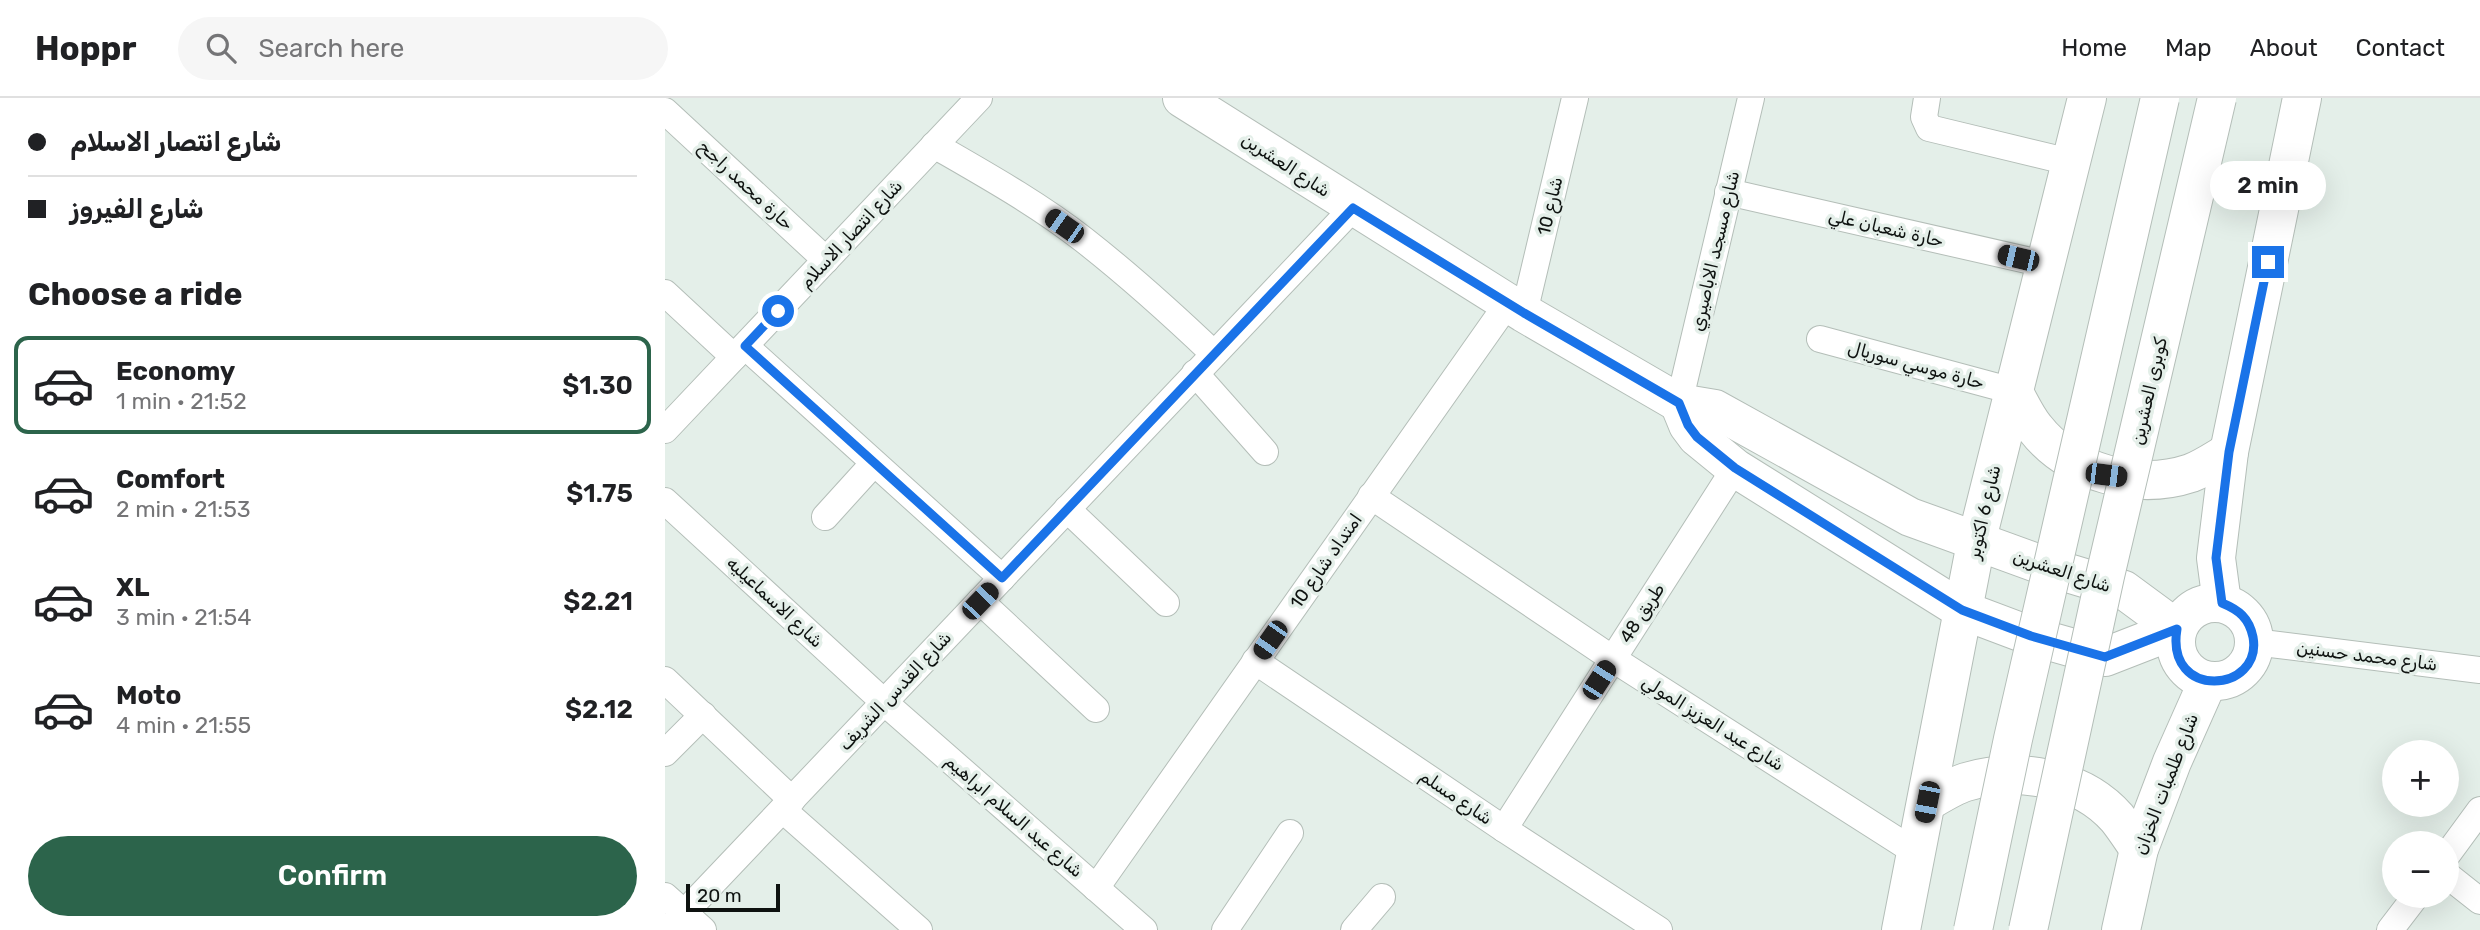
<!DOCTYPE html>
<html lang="en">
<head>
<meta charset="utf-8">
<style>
  body { margin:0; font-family:Rubik,"Noto Sans Arabic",sans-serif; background:#f6f6f6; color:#202124; height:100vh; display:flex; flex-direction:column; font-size:26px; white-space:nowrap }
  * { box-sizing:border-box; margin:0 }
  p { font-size:23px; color:#757577 }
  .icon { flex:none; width:38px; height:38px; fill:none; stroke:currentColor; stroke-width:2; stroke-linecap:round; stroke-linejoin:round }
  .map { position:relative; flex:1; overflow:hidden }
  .drawer { display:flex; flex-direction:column; background:#fff; width:665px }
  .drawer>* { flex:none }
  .banner { display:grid; align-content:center; height:154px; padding:0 28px; background:#fff }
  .controls { position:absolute; left:1717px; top:642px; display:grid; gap:14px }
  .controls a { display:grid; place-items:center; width:77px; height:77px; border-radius:50%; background:#fff; box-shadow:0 7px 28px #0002; font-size:35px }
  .scale { position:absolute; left:21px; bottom:18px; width:94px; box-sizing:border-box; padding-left:7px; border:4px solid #0e1210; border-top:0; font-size:19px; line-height:24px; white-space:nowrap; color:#0e1210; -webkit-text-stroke:5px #e4efe9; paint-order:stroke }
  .end { position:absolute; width:32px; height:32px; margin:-16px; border:9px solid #1a73e8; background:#fff; box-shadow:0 0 0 4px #fff }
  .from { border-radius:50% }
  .bubble { position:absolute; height:49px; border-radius:24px; background:#fff; box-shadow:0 7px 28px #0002; font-size:23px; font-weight:600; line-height:49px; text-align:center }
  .car { position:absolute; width:21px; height:42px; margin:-21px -10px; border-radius:9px; box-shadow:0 0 5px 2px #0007; background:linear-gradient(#222 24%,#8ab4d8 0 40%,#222 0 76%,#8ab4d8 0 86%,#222 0) }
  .banner b { display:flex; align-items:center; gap:24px; height:66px; font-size:26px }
  .banner b+b { border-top:2px solid #e0e0e0 }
  .banner i { width:18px; height:18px; background:#202124 }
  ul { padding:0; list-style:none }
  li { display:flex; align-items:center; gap:21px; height:98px; margin:0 14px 10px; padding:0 14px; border:4px solid transparent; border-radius:14px }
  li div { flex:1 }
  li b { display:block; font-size:26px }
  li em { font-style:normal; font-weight:600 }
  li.current { border-color:#2c644b }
  li>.icon { width:63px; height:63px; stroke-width:1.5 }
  h2 { padding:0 28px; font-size:32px; line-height:84px }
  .action { display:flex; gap:14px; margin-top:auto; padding:14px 28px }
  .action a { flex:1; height:80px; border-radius:42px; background:#2c644b; color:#fff; font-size:28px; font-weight:600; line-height:80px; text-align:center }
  header { display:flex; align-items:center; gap:42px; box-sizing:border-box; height:98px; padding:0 35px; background:#fff; border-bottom:2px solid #e0e0e0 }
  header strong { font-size:33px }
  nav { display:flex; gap:38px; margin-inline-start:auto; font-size:24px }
  .search { width:490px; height:63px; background:#f6f6f6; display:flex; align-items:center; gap:18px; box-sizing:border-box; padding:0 24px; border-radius:38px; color:#757577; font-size:26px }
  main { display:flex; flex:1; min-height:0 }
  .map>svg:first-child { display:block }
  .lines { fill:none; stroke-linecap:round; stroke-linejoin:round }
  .street-casing { stroke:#b4beb8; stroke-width:28 }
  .secondary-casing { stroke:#b4beb8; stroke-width:40 }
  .street { stroke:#fff; stroke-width:26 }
  .secondary { stroke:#fff; stroke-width:38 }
  .secondary-bridge-casing { stroke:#b4beb8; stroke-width:40; stroke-linecap:butt }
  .secondary-bridge { stroke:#fff; stroke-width:38 }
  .route { stroke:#1a73e8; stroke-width:9 }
  .labels { text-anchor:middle; stroke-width:7; stroke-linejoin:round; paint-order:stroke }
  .street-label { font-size:18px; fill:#0e1210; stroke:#e4efe9 }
</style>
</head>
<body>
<header>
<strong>Hoppr</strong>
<div class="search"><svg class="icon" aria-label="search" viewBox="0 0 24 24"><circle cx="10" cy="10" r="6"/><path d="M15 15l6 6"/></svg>Search here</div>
<nav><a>Home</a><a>Map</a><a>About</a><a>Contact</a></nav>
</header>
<main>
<section class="drawer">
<div class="banner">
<b><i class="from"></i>شارع انتصار الاسلام</b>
<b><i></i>شارع الفيروز</b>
</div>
<h2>Choose a ride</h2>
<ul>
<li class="current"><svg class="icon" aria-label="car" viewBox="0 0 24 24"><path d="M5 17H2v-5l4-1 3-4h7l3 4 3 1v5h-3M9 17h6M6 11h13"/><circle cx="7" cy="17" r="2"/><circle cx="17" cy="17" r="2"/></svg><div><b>Economy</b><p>1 min · 21:52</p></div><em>$1.30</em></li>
<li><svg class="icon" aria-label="car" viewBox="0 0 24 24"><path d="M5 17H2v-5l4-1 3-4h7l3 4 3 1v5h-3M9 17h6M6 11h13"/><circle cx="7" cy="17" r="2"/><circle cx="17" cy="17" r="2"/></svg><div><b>Comfort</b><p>2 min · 21:53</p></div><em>$1.75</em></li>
<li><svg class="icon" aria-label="car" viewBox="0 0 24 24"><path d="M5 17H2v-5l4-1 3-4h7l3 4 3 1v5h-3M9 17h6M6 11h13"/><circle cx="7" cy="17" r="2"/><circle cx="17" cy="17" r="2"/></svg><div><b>XL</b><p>3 min · 21:54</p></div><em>$2.21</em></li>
<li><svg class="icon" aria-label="car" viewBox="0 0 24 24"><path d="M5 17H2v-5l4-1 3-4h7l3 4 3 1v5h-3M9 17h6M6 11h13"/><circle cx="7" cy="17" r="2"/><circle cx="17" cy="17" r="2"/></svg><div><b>Moto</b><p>4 min · 21:55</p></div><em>$2.12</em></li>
</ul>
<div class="action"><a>Confirm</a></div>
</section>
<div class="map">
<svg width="1815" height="832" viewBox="0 0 1815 832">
  <rect width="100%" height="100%" fill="#e4efe9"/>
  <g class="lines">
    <g class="street-casing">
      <g id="street">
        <polyline points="1262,0 1259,19 1264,30 1405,64"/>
        <polyline points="0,13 161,162"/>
        <path d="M269 47C321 77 373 106 419 142 465 178 507 216 549 256"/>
        <polyline points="1063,94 1379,166"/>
        <polyline points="0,195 69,259"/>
        <polyline points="859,215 910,0"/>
        <polyline points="1155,241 1348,293"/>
        <polyline points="80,248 337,480"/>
        <polyline points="530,275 600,354"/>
        <polyline points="1014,305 1086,0"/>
        <polyline points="0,332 314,0"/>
        <polyline points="706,398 948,561 1252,755"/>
        <polyline points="0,403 220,605 479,832"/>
        <polyline points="402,411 501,505"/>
        <polyline points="160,419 209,365"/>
        <polyline points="315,503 431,611"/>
        <polyline points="1589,544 1815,572"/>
        <polyline points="590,563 839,731 994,832"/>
        <polyline points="0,582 127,702"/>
        <polyline points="0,655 38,617"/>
        <polyline points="118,712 254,832"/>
        <polyline points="839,731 1070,370"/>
        <polyline points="1782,757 1815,712"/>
        <polyline points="1782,777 1815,803"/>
        <polyline points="431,790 843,205"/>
        <polyline points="0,798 38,832"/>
        <polyline points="3,832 688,110"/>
        <polyline points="560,832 625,735"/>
        <polyline points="689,832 717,799"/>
        <polyline points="1725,832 1751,798"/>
      </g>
    </g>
    <g class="secondary-casing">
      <g id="secondary">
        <polyline points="517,0 859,215 1014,305 1050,311 1245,419 1383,469 1459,492 1512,531"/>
        <path d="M1348 293C1355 305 1361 319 1370 330 1405 375 1472 393 1526 375 1539 370 1552 361 1564 354"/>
        <polyline points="1014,305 1023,327 1032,339 1070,370 1297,512 1366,538 1440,559 1512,531"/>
        <circle cx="1550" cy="544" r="39"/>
        <polyline points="1557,505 1551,460 1564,354 1637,0"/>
        <path d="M1262 704C1274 697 1288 688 1301 684 1351 669 1415 678 1452 720 1460 730 1467 741 1474 751"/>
        <polyline points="1236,832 1311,445 1422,0"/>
        <polyline points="1456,832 1474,751 1507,664 1543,583"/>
      </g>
    </g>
    <use href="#street" class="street"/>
    <use href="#secondary" class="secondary"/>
    <g class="secondary-bridge-casing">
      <g id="secondary-bridge">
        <polyline points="1308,832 1348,641 1495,0"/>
        <polyline points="1363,832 1440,478 1552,0"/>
      </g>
    </g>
    <use href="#secondary-bridge" class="secondary-bridge"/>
  </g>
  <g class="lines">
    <path class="route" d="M113 213 80 248 337 480 688 110 859 215 1014 305 1023 327 1032 339 1070 370 1297 512 1366 538 1440 559 1512 531C1500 603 1598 595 1588 539 1584 520 1574 512 1557 505L1551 460 1564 354 1603 164"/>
  </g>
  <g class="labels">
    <g class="street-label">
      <text transform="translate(621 67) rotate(33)" y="6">شارع العشرين</text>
      <text transform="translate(81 87) rotate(43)" y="6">حارة محمد راجح</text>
      <text transform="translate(885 108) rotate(-77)" y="6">شارع 10</text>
      <text transform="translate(1221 130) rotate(13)" y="6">حارة شعبان علي</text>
      <text transform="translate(186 136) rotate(-47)" y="6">شارع انتصار الاسلام</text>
      <text transform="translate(1050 153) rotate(-77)" y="6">شارع مسجد الاباصيري</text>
      <text transform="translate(1251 267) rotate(15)" y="6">حارة موسي سوريال</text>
      <text transform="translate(1484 293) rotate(-77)" y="6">كوبرى العشرين</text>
      <text transform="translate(1319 414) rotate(-77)" y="6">شارع 6 اكتوبر</text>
      <text transform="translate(661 463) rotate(-55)" y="6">امتداد شارع 10</text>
      <text transform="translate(1397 473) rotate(18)" y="6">شارع العشرين</text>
      <text transform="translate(110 504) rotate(43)" y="6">شارع الاسماعيليه</text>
      <text transform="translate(977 515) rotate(-57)" y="6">طريق 48</text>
      <text transform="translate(1702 558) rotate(7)" y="6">شارع محمد حسنين</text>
      <text transform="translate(230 593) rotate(-47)" y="6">شارع القدس الشريف</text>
      <text transform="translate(1048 625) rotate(32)" y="6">شارع عبد العزيز المولي</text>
      <text transform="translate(1501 686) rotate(-69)" y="6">شارع طلمبات الخزان</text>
      <text transform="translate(791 699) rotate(34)" y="6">شارع مسلم</text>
      <text transform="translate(349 718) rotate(41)" y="6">شارع عبد السلام ابراهيم</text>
    </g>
  </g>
</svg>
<div class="controls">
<a>+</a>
<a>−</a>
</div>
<div class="scale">20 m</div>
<i class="end from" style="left:113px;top:213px"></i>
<i class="end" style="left:1603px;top:164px"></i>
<div class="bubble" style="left:1545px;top:63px;width:116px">2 min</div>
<i class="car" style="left:399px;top:128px;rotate:305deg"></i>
<i class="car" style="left:1353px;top:160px;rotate:283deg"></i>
<i class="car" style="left:1441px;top:377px;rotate:97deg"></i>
<i class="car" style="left:315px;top:503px;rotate:44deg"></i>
<i class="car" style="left:605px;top:542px;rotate:215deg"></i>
<i class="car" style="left:934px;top:582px;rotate:33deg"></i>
<i class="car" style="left:1262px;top:704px;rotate:191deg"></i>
</div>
</main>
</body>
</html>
